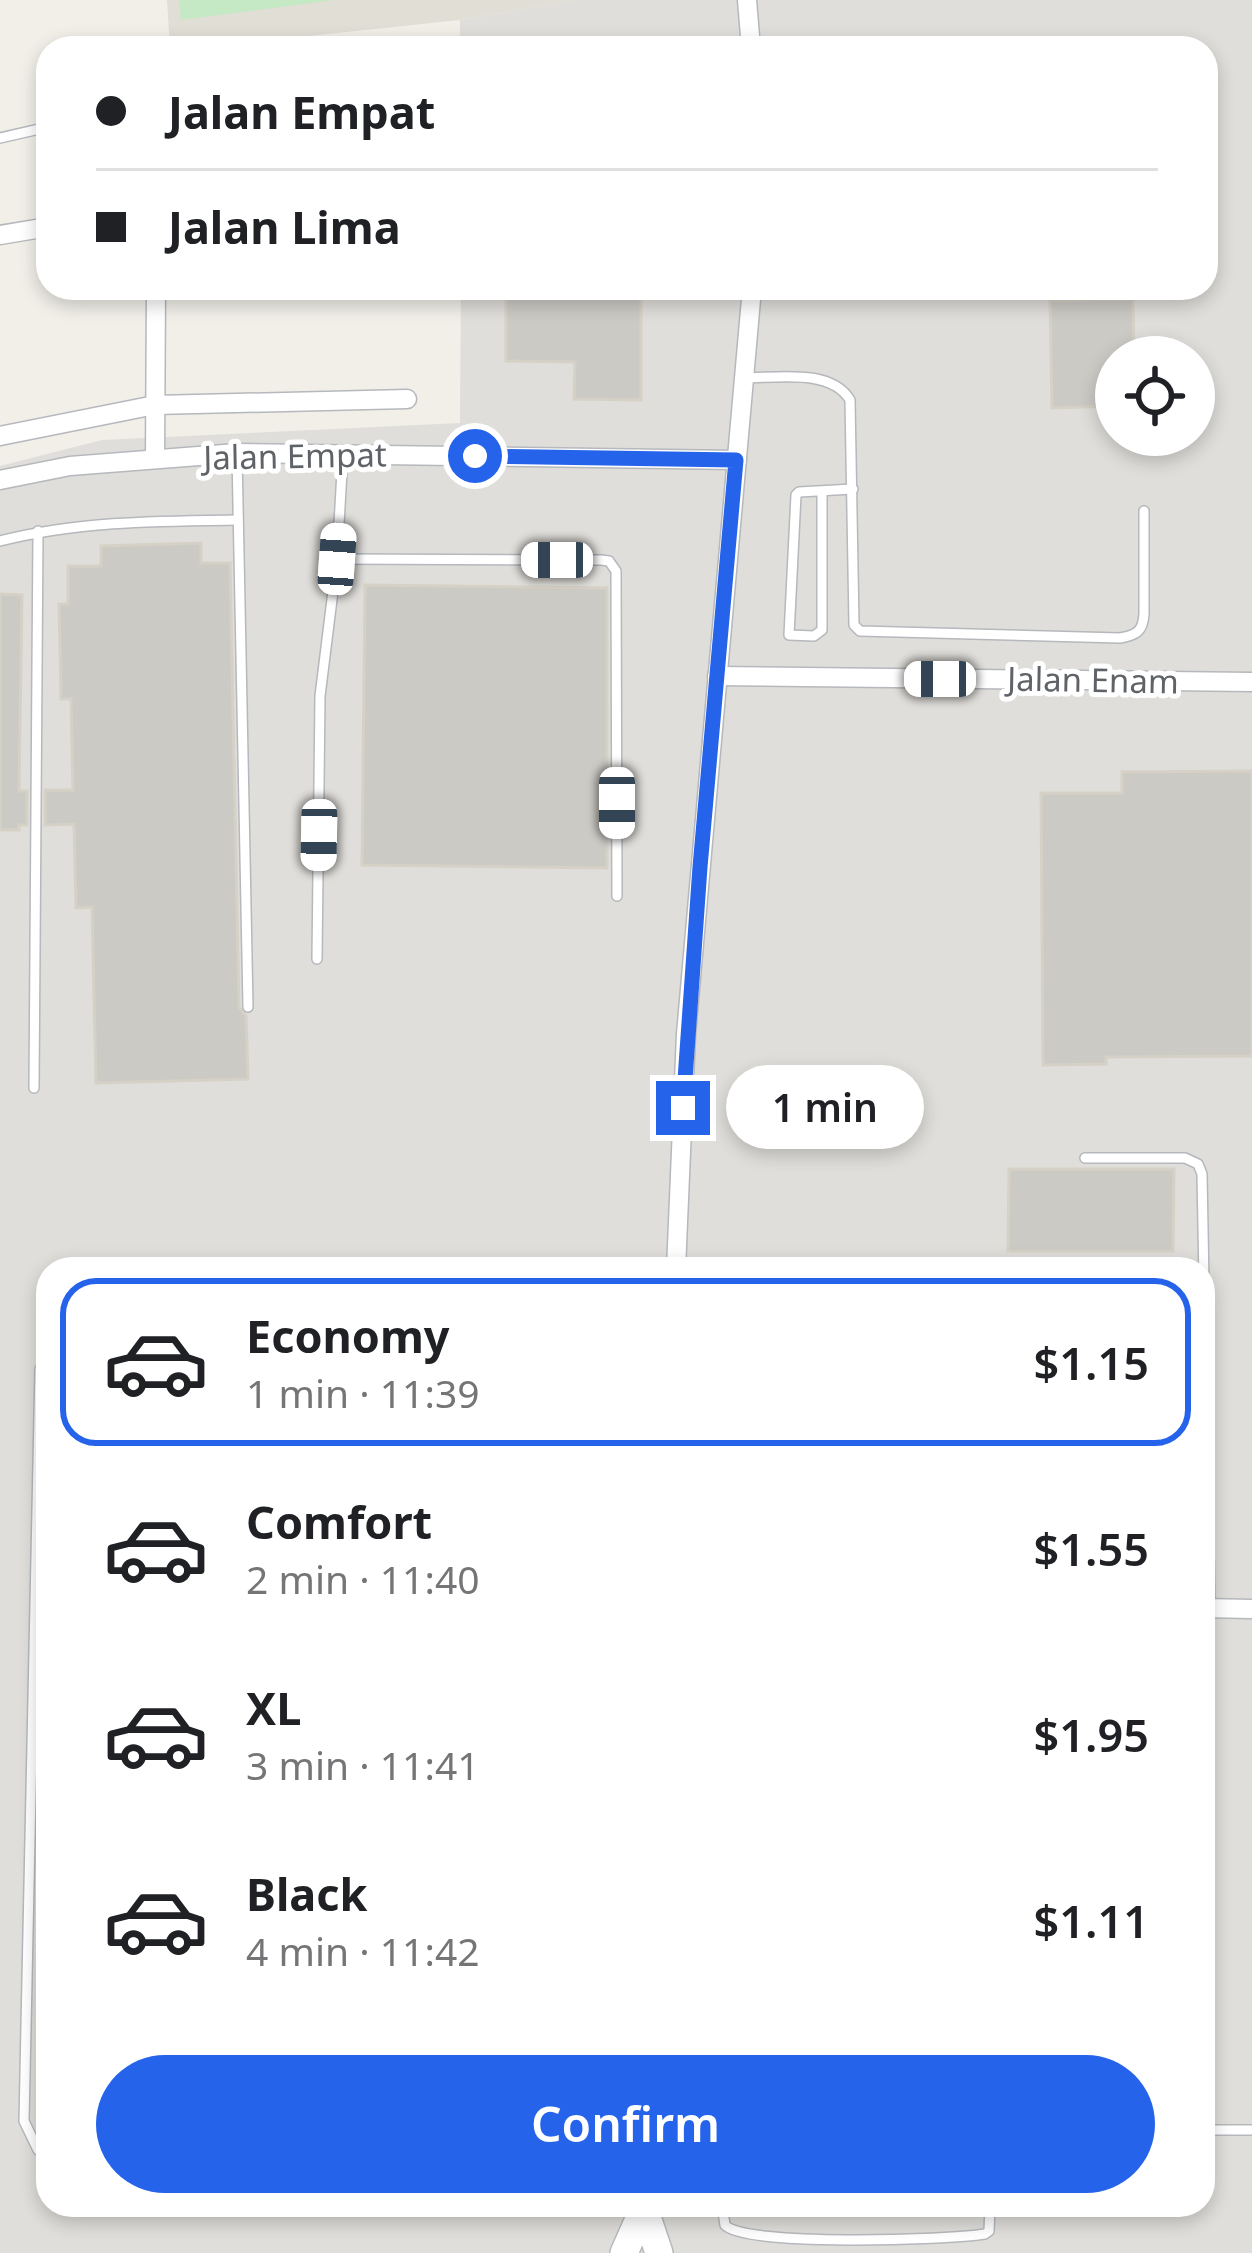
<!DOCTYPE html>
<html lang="en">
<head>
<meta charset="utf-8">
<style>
  body { margin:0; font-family:"Noto Sans",sans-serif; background:#f2f2f2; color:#202124; height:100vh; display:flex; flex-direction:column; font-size:45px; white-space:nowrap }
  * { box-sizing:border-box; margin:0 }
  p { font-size:39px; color:#757577 }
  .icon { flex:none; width:66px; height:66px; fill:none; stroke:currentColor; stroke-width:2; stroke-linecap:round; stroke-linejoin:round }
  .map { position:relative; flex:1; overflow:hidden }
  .side { position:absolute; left:36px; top:1257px; width:1179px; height:960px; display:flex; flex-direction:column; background:#fff; border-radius:36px; box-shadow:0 6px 18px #0003 }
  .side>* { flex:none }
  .guide { position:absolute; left:36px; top:36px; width:1182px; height:264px; border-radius:36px; box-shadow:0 6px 18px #0003; display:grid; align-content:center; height:264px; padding:0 60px; background:#fff }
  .buttons { position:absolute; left:1095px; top:336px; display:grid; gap:24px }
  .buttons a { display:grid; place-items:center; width:120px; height:120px; border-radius:50%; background:#fff; box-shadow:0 6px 18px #0003; font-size:60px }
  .end { position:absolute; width:54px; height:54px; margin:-27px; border:15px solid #2563eb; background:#fff; box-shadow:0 0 0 6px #fff }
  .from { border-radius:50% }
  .bubble { position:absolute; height:84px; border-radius:42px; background:#fff; box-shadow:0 6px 18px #0003; font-size:39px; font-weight:600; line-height:84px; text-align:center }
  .car { position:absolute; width:36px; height:72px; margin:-36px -18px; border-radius:15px; box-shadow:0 0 9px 3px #0007; background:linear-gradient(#fff 24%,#345 0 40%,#fff 0 76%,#345 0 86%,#fff 0) }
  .guide b { display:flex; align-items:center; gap:42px; height:114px; font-size:45px }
  .guide b+b { border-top:3px solid #e0e0e0 }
  .guide i { width:30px; height:30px; background:#202124 }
  ul { padding:21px 0 0; list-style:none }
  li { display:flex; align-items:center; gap:36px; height:168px; margin:0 24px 18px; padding:0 36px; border:6px solid transparent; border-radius:36px }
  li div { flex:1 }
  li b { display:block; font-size:45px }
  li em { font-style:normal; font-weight:600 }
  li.selected { border-color:#2563eb }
  li>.icon { width:108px; height:108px; stroke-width:1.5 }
  .cta { display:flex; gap:24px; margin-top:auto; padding:24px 60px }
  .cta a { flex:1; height:138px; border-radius:72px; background:#2563eb; color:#fff; font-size:48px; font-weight:600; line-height:138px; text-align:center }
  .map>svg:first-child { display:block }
  .industrial { fill:#e0deda; fill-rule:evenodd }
  .education { fill:#e1ded6 }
  .green { fill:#c5e8c5 }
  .building { fill:#cccac5; stroke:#d6d1c6; stroke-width:3 }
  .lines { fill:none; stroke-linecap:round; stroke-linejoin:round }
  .lane-casing { stroke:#b5b8bc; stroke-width:12 }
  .street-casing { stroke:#b5b8bc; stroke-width:21 }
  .secondary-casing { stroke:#b6babf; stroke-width:30 }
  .lane { stroke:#fff; stroke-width:9 }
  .street { stroke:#fff; stroke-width:18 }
  .secondary { stroke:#fff; stroke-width:27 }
  .route { stroke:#2563eb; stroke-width:15 }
  .labels { text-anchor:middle; stroke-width:10; stroke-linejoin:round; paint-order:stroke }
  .street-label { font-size:33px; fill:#5f6368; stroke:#fff }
</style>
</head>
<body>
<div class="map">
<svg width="1252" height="2253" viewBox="0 0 1252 2253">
  <rect width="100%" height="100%" fill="#f1efe8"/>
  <path class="industrial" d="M575 0H1252V2253H0V466L102 440 460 423 461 288H1206V48H460V20ZM1116 357H1194V435H1116ZM48 1269H1203V2205H48Z"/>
  <polygon class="education" points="167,0 575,0 460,20 194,48 170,48"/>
  <polygon class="green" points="179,0 334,0 181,20"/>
  <g class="building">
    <polygon points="506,288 641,288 641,400 574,399 575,362 506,361"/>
    <polygon points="1133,299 1134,357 1116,357 1116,406 1052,408 1050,301"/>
    <polygon points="201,543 201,563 230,563 239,1007 246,1016 248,1079 96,1083 92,907 76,908 74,824 45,825 45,790 73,790 71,699 61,699 59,604 68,604 68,566 101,566 101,546"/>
    <polygon points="365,585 607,588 607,868 362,865"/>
    <polygon points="0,594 22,595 19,791 27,791 27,825 19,825 19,830 0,830"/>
    <polygon points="1252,771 1252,1056 1106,1057 1106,1064 1043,1065 1041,793 1122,793 1122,772"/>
    <polygon points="1009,1169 1174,1169 1173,1251 1008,1251"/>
  </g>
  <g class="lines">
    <g class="lane-casing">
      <g id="lane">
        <polyline points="0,138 48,127"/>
        <path d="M744 378C776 378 831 368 850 400L854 625 860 631 1120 638C1136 635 1143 632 1144 614V511"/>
        <polyline points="237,454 248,1007"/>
        <polyline points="822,491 822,630 814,636 789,635 796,495 799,492 853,489"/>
        <path d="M0 541C79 521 158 521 238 520"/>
        <polyline points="337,559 601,560 609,561 616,571 617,896"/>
        <polyline points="317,959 320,696 337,559 343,454"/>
        <polyline points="34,1088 38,531"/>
        <polyline points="1085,1158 1185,1158 1198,1164 1202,1174 1210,1608"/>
        <polyline points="40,1369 24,2121 38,2150 48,2154"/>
        <polyline points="1203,2130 1252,2130"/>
        <path d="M722 2205 725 2225C745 2247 947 2240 985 2234L989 2231 990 2205"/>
      </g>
    </g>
    <g class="street-casing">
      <g id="street">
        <polyline points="747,0 751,48"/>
        <polyline points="357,48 357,47"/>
        <polyline points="0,235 48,227"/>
        <polyline points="0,436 155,405 407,399"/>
        <polyline points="155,459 156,288"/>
        <polyline points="0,480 70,466 237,453 737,460"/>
        <polyline points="717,676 1252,682"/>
        <polyline points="676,1269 686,1034 752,288"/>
        <polyline points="1203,1608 1252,1609"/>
      </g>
    </g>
    <g class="secondary-casing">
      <g id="secondary">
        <polyline points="644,2208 659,2253"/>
        <polyline points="624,2253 644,2208"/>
      </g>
    </g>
    <use href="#lane" class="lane"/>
    <use href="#street" class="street"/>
    <use href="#secondary" class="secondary"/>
  </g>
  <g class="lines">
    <polyline class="route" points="475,456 736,460 700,867 683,1108"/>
  </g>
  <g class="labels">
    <g class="street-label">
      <text transform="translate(295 456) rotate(-1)" y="12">Jalan Empat</text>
      <text transform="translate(1093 680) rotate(1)" y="12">Jalan Enam</text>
    </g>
  </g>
</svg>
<div class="buttons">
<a><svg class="icon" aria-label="locate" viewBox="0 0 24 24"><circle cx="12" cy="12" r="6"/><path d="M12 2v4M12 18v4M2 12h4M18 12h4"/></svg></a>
</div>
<i class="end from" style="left:475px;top:456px"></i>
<i class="end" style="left:683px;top:1108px"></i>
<div class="bubble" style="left:726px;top:1065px;width:198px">1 min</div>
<i class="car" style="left:337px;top:559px;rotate:4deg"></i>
<i class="car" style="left:557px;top:560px;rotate:270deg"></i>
<i class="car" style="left:940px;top:679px;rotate:270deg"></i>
<i class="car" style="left:617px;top:803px;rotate:180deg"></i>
<i class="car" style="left:319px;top:835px;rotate:181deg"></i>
<div class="guide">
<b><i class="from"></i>Jalan Empat</b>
<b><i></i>Jalan Lima</b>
</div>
<section class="side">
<ul>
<li class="selected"><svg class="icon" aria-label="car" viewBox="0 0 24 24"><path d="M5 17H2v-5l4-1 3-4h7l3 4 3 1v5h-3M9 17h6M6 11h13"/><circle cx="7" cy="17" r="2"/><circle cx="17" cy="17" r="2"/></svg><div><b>Economy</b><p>1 min · 11:39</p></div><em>$1.15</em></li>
<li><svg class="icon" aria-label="car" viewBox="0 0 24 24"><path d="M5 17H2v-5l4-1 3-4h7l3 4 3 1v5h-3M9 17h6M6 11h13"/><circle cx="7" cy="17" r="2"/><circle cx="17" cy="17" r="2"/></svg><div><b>Comfort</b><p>2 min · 11:40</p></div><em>$1.55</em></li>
<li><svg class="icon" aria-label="car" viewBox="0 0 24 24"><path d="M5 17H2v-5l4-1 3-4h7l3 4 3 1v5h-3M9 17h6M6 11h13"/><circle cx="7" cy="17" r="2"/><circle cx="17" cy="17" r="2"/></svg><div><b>XL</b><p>3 min · 11:41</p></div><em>$1.95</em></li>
<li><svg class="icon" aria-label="car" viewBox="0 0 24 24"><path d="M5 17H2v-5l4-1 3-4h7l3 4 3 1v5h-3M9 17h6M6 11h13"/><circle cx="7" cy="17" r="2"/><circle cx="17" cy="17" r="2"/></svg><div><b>Black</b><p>4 min · 11:42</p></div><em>$1.11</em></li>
</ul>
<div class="cta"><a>Confirm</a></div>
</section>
</div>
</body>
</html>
